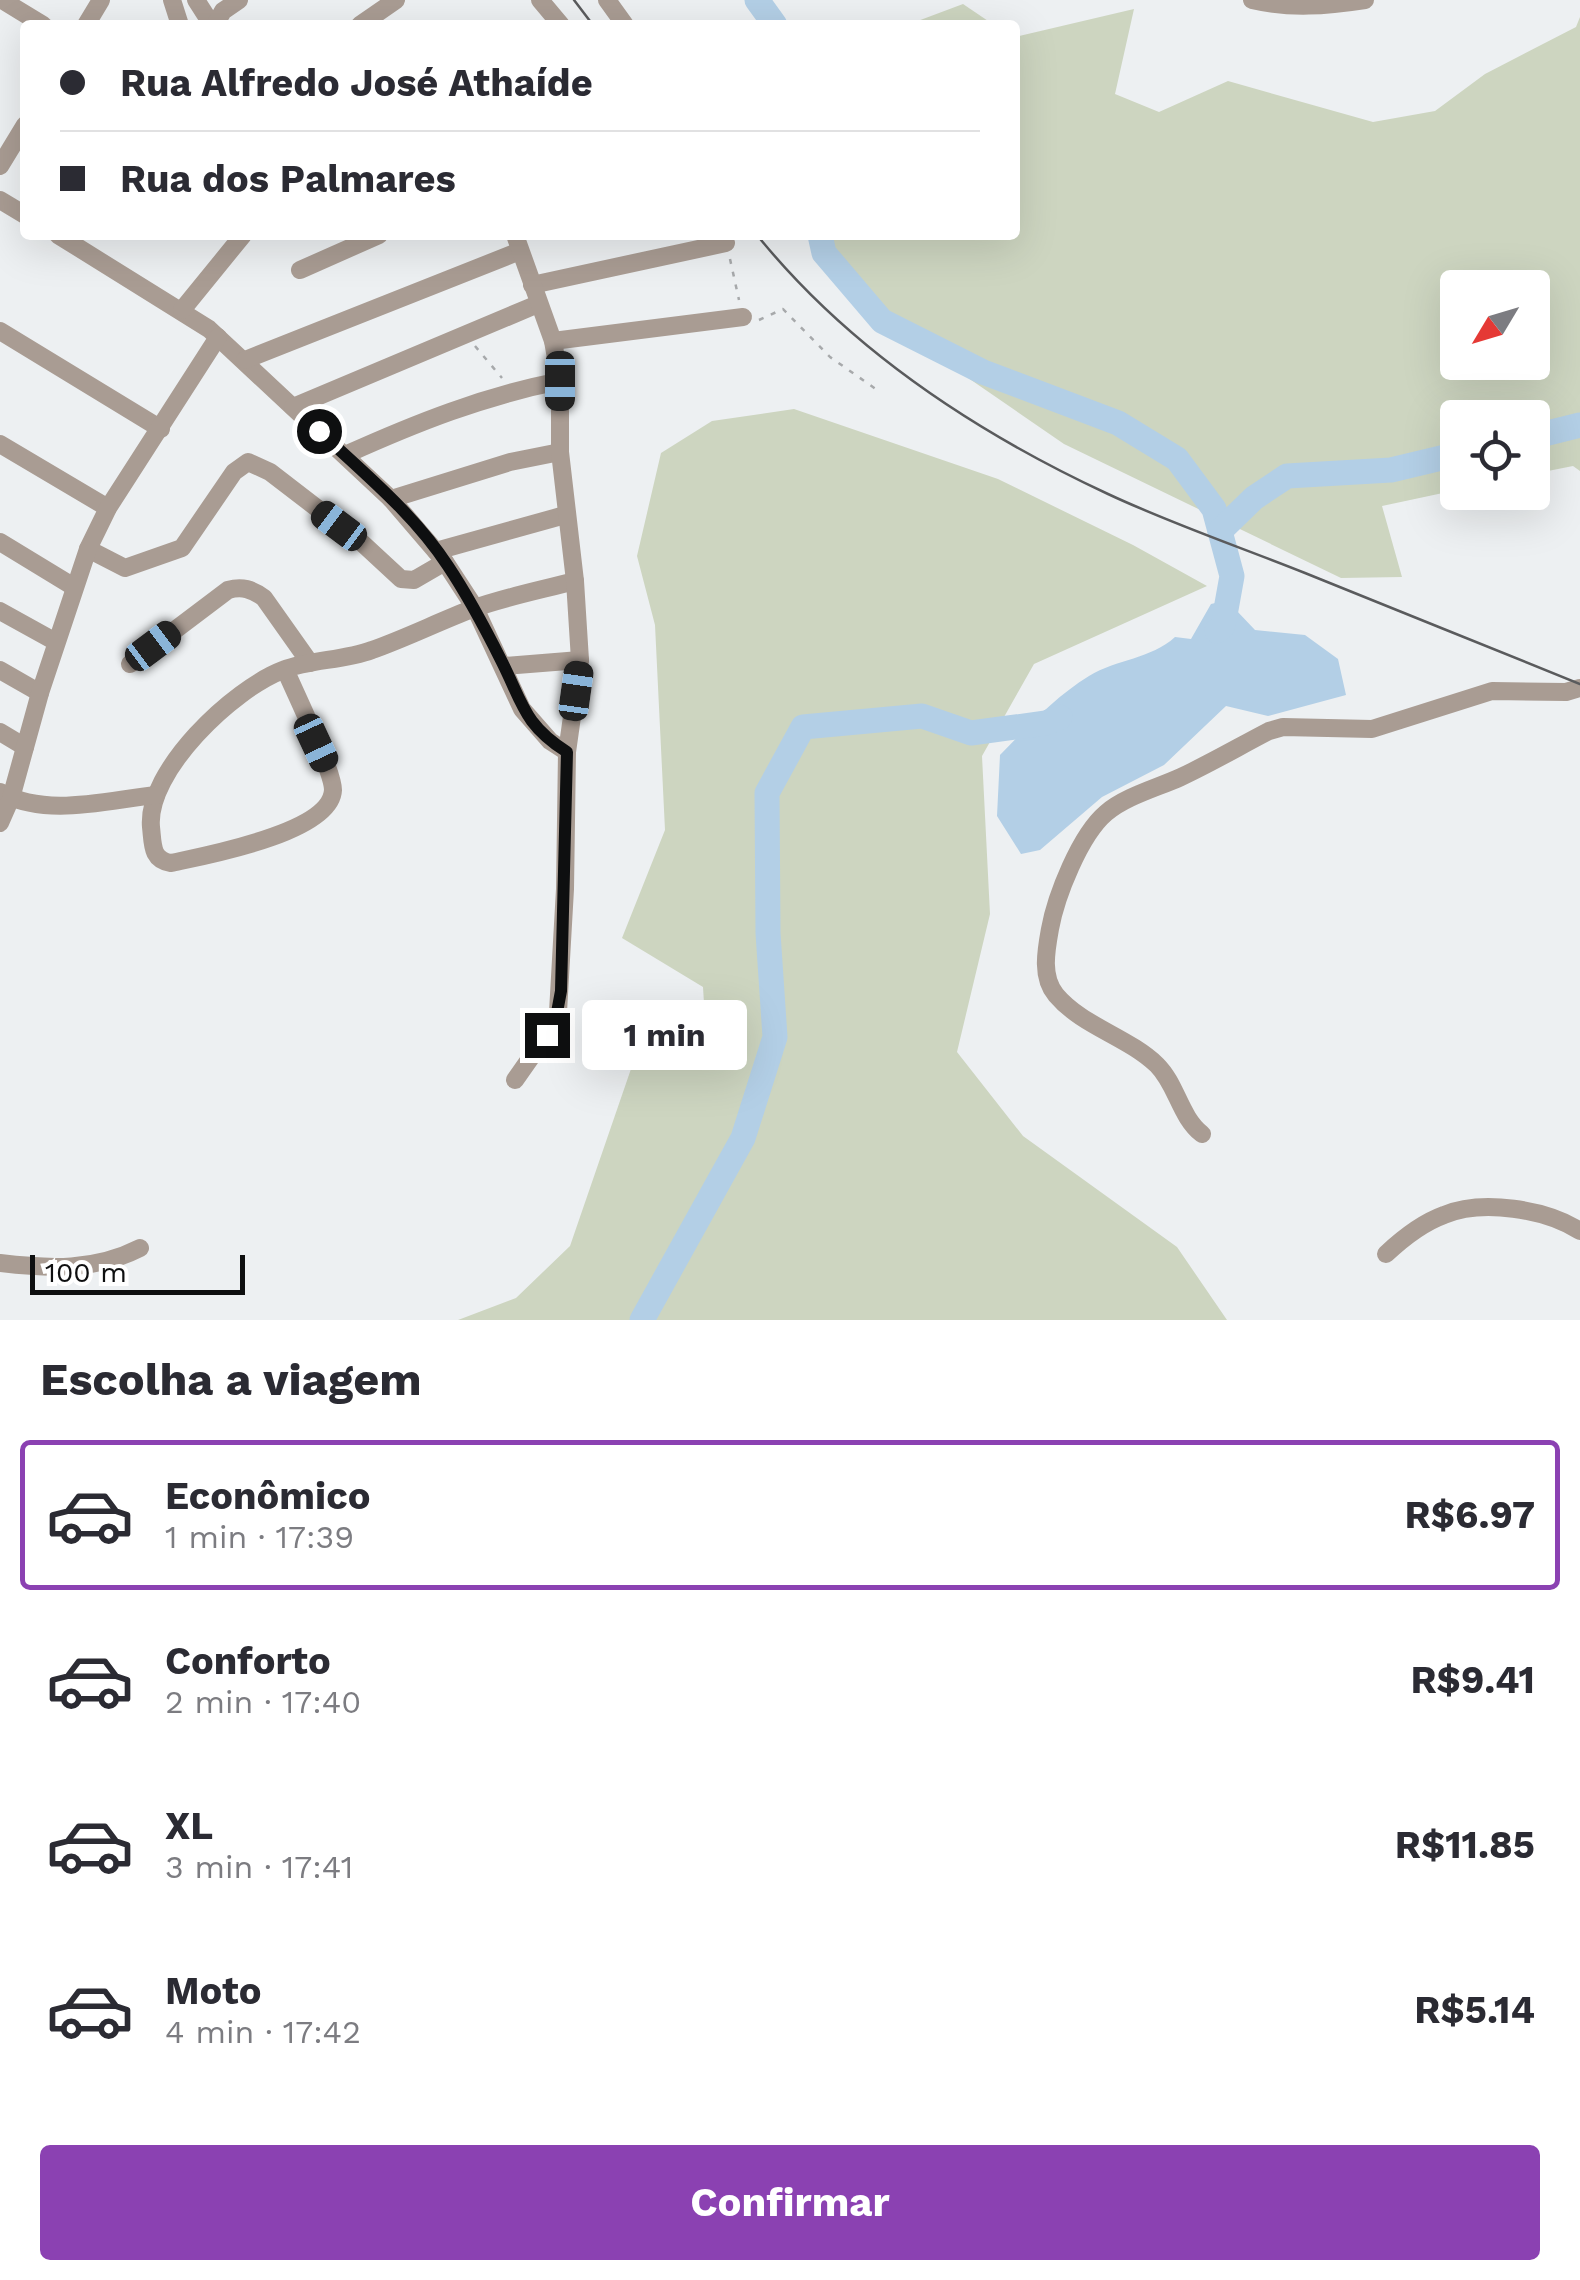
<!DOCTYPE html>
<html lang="pt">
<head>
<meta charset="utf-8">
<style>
  body { margin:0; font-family:"Work Sans",sans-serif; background:#f7f7f7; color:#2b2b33; height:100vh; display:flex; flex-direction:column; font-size:38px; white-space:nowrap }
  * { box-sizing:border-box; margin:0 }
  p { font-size:32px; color:#7c7c81 }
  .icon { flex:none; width:55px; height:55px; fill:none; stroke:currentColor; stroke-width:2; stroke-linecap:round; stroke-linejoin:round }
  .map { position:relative; height:1320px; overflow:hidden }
  .side { display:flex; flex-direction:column; background:#fff; flex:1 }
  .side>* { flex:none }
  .hud { position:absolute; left:20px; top:20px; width:1000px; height:220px; border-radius:10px; box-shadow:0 10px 40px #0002; display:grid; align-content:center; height:220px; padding:0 40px; background:#fff }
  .needle { width:65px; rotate:232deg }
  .controls { position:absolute; left:1440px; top:270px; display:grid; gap:20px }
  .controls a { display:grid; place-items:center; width:110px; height:110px; border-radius:10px; background:#fff; box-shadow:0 10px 40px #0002; font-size:50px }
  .scale { position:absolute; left:30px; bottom:25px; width:215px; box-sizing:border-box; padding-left:10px; border:5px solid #0e0f10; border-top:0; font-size:28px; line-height:35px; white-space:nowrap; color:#0e0f10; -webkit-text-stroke:8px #fff; paint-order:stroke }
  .end { position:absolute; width:45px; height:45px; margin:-22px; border:12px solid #0e0f10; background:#fff; box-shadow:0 0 0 5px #fff }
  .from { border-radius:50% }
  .bubble { position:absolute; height:70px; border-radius:10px; background:#fff; box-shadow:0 10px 40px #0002; font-size:32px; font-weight:700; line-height:70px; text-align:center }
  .car { position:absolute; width:30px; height:60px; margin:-30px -15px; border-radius:12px; box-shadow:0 0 8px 2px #0007; background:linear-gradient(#222 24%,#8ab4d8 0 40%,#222 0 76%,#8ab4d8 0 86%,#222 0) }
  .hud b { display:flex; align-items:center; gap:35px; height:95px; font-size:38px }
  .hud b+b { border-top:2px solid #e1e1e2 }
  .hud i { width:25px; height:25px; background:#2b2b33 }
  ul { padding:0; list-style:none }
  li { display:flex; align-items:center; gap:30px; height:150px; margin:0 20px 15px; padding:0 20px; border:5px solid transparent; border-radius:10px }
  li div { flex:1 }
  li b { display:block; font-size:38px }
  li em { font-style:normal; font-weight:700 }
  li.current { border-color:#8b41b2 }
  li>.icon { width:90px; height:90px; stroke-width:1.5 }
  h2 { padding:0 40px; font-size:45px; line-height:120px }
  .button { display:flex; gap:20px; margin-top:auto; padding:20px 40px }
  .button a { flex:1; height:115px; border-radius:10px; background:#8b41b2; color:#fff; font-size:40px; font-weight:700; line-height:115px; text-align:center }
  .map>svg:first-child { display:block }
  .green { fill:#cdd5c0; fill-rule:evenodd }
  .water { fill:#b3cfe6 }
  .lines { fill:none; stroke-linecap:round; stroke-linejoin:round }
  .river { stroke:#b3cfe6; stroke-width:25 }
  .path { stroke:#a7a9ab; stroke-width:2.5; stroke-dasharray:5 8; stroke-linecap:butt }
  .minor { stroke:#a99c93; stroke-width:18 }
  .tram { stroke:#5a5b5d; stroke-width:2.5 }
  .route { stroke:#0e0f10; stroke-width:12 }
</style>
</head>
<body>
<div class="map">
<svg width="1580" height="1320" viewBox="0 0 1580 1320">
  <rect width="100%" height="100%" fill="#edf0f2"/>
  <g class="green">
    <polygon points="963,4 994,25 907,25"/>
    <path d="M1134 9 1115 94 1159 112 1228 81 1373 122 1435 111 1485 74 1576 27 1580 17V471L1573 466 1533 474 1532 418H1458L1457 490 1382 506 1402 577 1341 578 1064 444 849 296 822 235H1015V37ZM1458 288H1532V362H1458Z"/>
    <polygon points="794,409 998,479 1133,545 1207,586 1034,664 982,756 990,914 957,1052 1023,1136 1177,1247 1227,1320 458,1320 516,1298 570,1246 632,1066 706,1036 703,987 622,938 665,830 655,625 637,556 661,453 712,421"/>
  </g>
  <path class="water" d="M1237 598 1236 610 1255 630 1305 635 1338 659 1346 695 1268 716 1226 706 1164 765 1102 797 1040 850 1021 854 997 816 1000 755C1028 726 1055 697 1089 676 1117 659 1151 659 1175 637L1191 639 1211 604Z"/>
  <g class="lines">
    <g class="river">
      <polyline points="757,0 775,25"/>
      <polyline points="820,235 824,253 882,321 983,372 1118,423 1177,459 1214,509 1232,576 1223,626 1217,631"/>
      <polyline points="1532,437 1580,425"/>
      <polyline points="1220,531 1254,498 1287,476 1391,470 1458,454"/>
      <polyline points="642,1320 743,1138 775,1037 768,933 767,793 803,727 922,716 971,733 1046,723 1060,717"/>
    </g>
    <g class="path">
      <polyline points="730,259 739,300"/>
      <polyline points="759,320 783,309 830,357 880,392"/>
      <polyline points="475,346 502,378"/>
    </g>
    <g class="minor">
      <polyline points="2,0 43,25"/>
      <polyline points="172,0 180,25"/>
      <polyline points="196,0 212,25"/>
      <polyline points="540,0 561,25"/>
      <polyline points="607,0 625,25"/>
      <path d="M1252 0C1291 9 1326 6 1365 0"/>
      <polyline points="86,25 101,0"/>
      <polyline points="215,25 223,11 239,0"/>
      <polyline points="360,25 396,0"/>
      <polyline points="0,166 25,125"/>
      <polyline points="0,200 25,215"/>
      <polyline points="58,235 209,329 391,499 445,562 475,608 522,709 550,741 567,752"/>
      <polyline points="300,270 379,235"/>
      <polyline points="532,285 726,243"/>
      <polyline points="182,310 243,235"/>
      <polyline points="0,331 161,429"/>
      <polyline points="553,341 743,317"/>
      <polyline points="245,360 520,251"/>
      <polyline points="293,407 538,304"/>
      <polyline points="0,444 108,508"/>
      <path d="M345 455C416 423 484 396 560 381"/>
      <polyline points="391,499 510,462 560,452"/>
      <polyline points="0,542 74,587"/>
      <polyline points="88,549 125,568 182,548 234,472 248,462 270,472 361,542 401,579 414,580 445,562"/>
      <polyline points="436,551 565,515"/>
      <polyline points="0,611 56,642"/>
      <path d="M130 664 228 590C242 586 252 589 264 598L310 663"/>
      <polyline points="504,666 580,660"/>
      <path d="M285 669C295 693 333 770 333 790 331 833 203 856 171 863 151 860 153 844 151 827 146 771 233 689 283 670 311 659 343 661 372 650 406 638 438 622 472 609 505 597 541 590 575 581"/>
      <polyline points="0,670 40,693"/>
      <polyline points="0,732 25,747"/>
      <path d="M0 792C47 818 107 800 156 795"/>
      <polyline points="0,823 11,798 40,693 88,549 108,508 218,337"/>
      <polyline points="515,1080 555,1023 558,1012 565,889 567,752 580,660 575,581 560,452 560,381 553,341 515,235"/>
      <path d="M1202 1134C1180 1117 1177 1085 1157 1065 1128 1037 1082 1026 1056 995 1041 977 1046 951 1050 929 1056 896 1080 835 1106 813 1126 796 1157 788 1181 777 1211 763 1240 746 1269 731L1283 727 1372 729 1492 691 1566 692 1580 688"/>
      <path d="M1386 1254C1403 1238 1422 1223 1444 1215 1482 1199 1546 1209 1580 1231"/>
      <path d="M0 1263C49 1269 95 1271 140 1248"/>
    </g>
    <g class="tram">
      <polyline points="574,0 593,25"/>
      <path d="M757 235C849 349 977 433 1108 494 1172 524 1240 547 1305 573 1397 610 1488 647 1580 684"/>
    </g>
  </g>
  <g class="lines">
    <path class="route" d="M319 431C364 473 414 514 448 566 468 596 485 628 501 660 523 703 523 724 567 752L561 991 555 1023 547 1035"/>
  </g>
</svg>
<div class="controls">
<a><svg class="needle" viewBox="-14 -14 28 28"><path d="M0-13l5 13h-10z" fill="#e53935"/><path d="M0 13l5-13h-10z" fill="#7c7c81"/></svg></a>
<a><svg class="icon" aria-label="locate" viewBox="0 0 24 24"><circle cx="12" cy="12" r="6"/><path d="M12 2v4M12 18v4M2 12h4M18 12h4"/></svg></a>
</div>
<div class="scale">100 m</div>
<i class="end from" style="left:319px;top:431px"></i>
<i class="end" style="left:547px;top:1035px"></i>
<div class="bubble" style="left:582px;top:1000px;width:165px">1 min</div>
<i class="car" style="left:560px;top:381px;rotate:180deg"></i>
<i class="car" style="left:339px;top:526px;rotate:307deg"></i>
<i class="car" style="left:153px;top:646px;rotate:53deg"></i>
<i class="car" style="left:576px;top:691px;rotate:8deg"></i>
<i class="car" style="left:316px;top:743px;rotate:155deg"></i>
<div class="hud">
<b><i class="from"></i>Rua Alfredo José Athaíde</b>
<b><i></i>Rua dos Palmares</b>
</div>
</div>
<section class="side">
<h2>Escolha a viagem</h2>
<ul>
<li class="current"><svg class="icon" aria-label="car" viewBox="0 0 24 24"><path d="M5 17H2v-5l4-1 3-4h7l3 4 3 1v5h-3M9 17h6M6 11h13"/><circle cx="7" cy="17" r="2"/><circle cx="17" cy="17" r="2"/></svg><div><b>Econômico</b><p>1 min · 17:39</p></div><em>R$6.97</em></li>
<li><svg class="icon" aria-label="car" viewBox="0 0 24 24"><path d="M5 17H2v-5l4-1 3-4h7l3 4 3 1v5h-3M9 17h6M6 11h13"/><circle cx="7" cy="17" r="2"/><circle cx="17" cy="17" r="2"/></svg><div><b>Conforto</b><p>2 min · 17:40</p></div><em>R$9.41</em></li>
<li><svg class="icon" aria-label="car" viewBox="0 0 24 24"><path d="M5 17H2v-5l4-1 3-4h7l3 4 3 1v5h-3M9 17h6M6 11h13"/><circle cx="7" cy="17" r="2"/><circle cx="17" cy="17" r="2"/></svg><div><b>XL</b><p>3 min · 17:41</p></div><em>R$11.85</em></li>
<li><svg class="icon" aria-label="car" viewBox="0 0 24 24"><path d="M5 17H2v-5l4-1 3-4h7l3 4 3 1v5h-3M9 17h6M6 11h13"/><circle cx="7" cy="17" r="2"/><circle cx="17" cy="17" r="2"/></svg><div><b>Moto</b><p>4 min · 17:42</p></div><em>R$5.14</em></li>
</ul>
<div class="button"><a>Confirmar</a></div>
</section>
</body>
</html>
